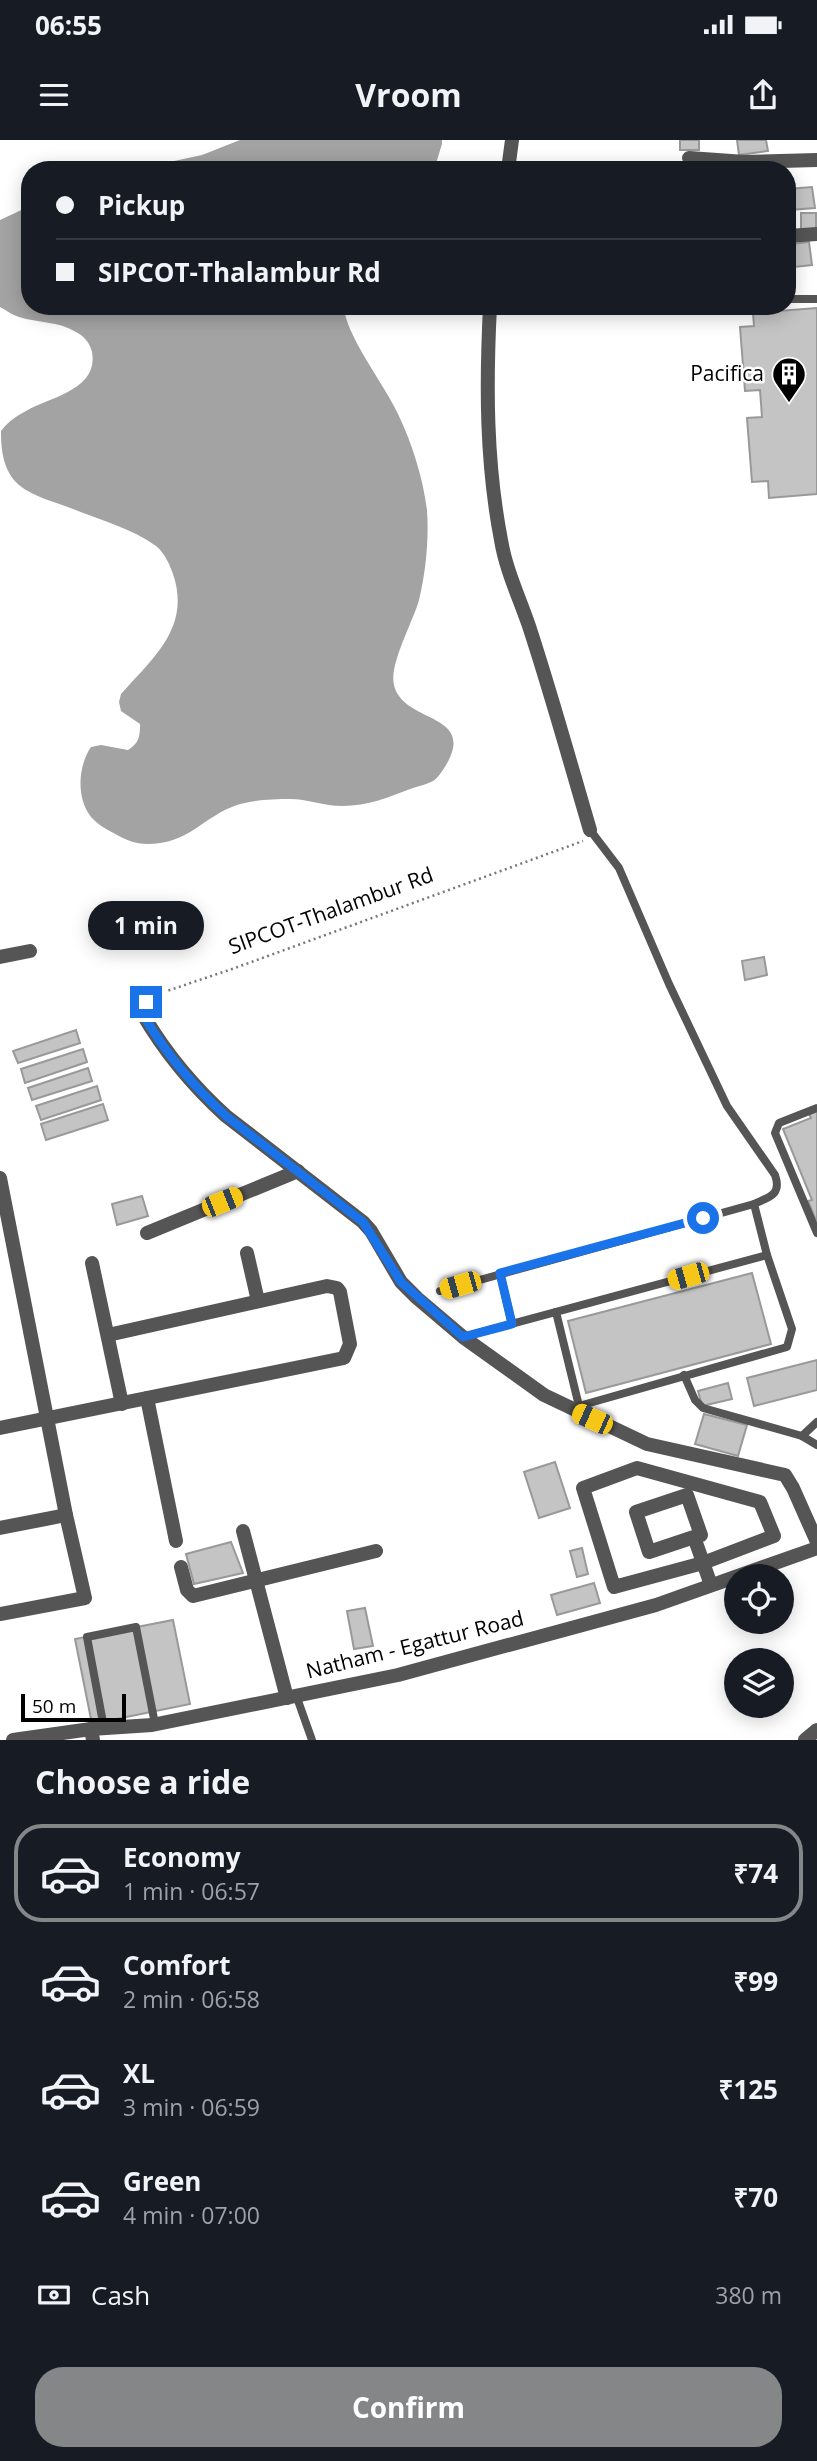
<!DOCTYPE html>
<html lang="en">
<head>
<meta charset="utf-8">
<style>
  body { margin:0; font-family:"Open Sans",sans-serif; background:#20242c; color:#f1f3f6; height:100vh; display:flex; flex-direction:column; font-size:26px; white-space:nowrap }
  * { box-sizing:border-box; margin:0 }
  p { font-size:23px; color:#9ea1a6 }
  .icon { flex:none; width:38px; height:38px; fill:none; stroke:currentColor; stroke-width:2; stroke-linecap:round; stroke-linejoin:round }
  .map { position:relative; height:1600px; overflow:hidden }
  .details { display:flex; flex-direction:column; background:#171b24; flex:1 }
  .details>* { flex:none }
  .guide { position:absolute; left:21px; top:21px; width:775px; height:154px; border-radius:28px; box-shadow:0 4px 18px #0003; display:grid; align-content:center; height:154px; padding:0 35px; background:#171b24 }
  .fabs { position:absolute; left:724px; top:1424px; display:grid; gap:14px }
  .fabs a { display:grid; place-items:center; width:70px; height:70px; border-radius:50%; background:#171b24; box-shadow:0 4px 18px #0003; font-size:35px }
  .scale { position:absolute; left:21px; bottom:18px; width:105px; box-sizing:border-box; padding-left:7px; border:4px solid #000; border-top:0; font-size:19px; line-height:24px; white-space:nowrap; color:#000; -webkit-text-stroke:5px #fff; paint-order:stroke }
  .end { position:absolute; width:32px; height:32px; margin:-16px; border:9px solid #1a73e8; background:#fff; box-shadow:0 0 0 4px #fff }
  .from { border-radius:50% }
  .bubble { position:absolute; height:49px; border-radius:24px; background:#171b24; box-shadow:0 4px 18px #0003; font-size:23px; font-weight:700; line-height:49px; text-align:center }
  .car { position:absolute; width:21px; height:42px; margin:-21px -10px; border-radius:9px; box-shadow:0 0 5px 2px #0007; background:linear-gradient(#f5c518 24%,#345 0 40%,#f5c518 0 76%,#345 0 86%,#f5c518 0) }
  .guide b { display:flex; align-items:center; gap:24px; height:66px; font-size:26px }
  .guide b+b { border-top:2px solid #363941 }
  .guide i { width:18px; height:18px; background:#f1f3f6 }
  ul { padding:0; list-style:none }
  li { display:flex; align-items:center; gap:21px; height:98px; margin:0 14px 10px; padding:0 21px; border:4px solid transparent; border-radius:28px }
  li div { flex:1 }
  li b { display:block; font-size:26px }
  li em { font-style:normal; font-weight:700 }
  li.current { border-color:#858687 }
  li>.icon { width:63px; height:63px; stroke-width:1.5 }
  h2 { padding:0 35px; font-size:32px; line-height:84px }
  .pay { display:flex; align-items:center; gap:18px; height:77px; padding:0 35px; font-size:26px }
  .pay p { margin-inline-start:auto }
  .action { display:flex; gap:14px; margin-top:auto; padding:14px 35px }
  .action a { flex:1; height:80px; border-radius:28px; background:#858687; color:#fff; font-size:28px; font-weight:700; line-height:80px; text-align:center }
  .status { display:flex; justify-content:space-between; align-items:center; height:49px; padding:0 35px; background:#171b24; direction:ltr }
  .status svg { height:19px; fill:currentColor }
  header { display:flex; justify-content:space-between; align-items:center; height:91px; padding:0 35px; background:#171b24; font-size:32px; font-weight:700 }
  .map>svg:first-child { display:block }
  .water { fill:#a3a3a3 }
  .building { fill:#c4c4c4; stroke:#999; stroke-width:2 }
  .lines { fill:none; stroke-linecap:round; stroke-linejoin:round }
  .path { stroke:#777; stroke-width:2.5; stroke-dasharray:2 3.5; stroke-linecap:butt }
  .service { stroke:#555; stroke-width:8 }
  .minor { stroke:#555; stroke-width:14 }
  .tertiary { stroke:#555; stroke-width:14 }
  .route { stroke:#1a73e8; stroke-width:9 }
  .labels { text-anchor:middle; stroke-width:5; stroke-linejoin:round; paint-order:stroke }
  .poi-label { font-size:21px; fill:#000; stroke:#fff; text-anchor:end }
  .street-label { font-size:21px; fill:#000; stroke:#fff }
</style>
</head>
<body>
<div class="status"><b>06:55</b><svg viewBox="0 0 49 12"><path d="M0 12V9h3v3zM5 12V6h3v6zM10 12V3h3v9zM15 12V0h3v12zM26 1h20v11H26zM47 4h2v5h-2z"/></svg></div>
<header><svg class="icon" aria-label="menu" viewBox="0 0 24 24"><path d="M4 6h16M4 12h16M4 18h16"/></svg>Vroom<svg class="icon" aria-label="share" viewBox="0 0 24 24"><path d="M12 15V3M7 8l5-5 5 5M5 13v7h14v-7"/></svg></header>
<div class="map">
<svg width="817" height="1600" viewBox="0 0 817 1600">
  <rect width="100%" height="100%" fill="#fff"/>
  <g class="water">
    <polygon points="240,0 442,0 442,4 434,30 132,30 202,15"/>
    <path d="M30 66V166H344C344 193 386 247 398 274 412 303 423 338 427 370 429 398 426 432 419 460 413 482 389 524 394 545 403 584 477 572 446 625 443 630 438 638 433 641 428 644 419 646 413 648 389 657 368 666 342 666 324 666 307 659 290 659 274 659 252 660 237 665 202 677 190 704 147 704 136 704 126 700 117 695 108 690 98 685 91 677 76 658 78 626 91 607L101 605 128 610C139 603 140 597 140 584L121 571 119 562 121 554C154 517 191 487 173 434 170 425 164 412 156 406 133 389 100 380 73 369 56 362 33 357 19 345 3 331 1 310 1 291 8 282 16 276 26 271 50 257 99 250 92 212 90 203 84 196 76 192 58 181 38 183 19 177 12 175 6 170 0 167V80Z"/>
  </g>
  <g class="building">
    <rect x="680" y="0" width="19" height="10"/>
    <polygon points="737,0 766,0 768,11 739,15"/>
    <polygon points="812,47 815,68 790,70 788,49"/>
    <rect x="801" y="73" width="15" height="19"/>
    <polygon points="809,102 812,125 794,127 792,104"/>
    <polygon points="817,168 817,354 769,358 768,341 752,342 747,278 762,277 760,250 745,251 740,187 754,186 753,173"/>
    <polygon points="764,817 767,835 745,840 742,821"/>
    <polygon points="76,890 80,903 18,923 13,911"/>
    <polygon points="83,909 87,922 25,943 21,929"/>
    <polygon points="88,928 92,941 32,960 28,948"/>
    <polygon points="97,946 101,960 41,980 36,966"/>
    <polygon points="103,964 108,980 46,1000 41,984"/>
    <polygon points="817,971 817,1083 808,1061 812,1060 783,989 811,978 809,974"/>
    <polygon points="142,1056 148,1076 117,1085 112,1064"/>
    <polygon points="752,1133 771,1204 586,1253 568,1181"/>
    <polygon points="817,1220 817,1250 754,1266 747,1238"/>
    <polygon points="728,1243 732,1259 702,1266 698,1251"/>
    <polygon points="704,1274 747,1285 738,1316 695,1304"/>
    <polygon points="555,1322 570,1368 539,1378 524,1332"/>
    <polygon points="231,1402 243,1433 194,1444 186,1414"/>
    <polygon points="582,1408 588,1434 577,1437 570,1411"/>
    <polygon points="594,1443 600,1463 557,1475 551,1455"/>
    <polygon points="365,1468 373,1506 354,1509 347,1471"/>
    <polygon points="173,1480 190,1564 92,1584 75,1499"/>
  </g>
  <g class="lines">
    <polyline class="path" points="158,854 235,828 583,701"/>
    <g class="service">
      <polyline points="788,159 817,159"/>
      <path d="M590 690 619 728 669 844 727 966 775 1035C782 1055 769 1057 754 1064"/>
      <polyline points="817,968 779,983 775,993 817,1093"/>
      <polyline points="500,1133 512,1184"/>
      <polyline points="440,1151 754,1064 767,1115 463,1197"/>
      <polyline points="556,1172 579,1266 787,1207 792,1189 767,1115"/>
      <polyline points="684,1235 695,1260 703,1268 802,1296 817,1305"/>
      <polyline points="802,1296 817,1282"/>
      <polyline points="296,1555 312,1600"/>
      <polyline points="104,1588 87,1497 136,1487 155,1584"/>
    </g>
    <g class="minor">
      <polyline points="689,18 745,22 817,20"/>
      <polyline points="508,30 512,0"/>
      <polyline points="788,96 817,94"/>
      <path d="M490 166C486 245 486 322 501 400 506 430 519 457 529 486 551 553 570 622 590 690"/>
      <polyline points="0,817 30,811"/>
      <path d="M146 862 142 873C164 911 194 947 226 976L363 1082 371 1091 401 1142 417 1158 463 1197 544 1255 647 1304 785 1335 793 1348 817 1402"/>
      <polyline points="0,1038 66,1375 85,1458 0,1474"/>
      <polyline points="147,1093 298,1031"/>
      <polyline points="247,1113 258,1161"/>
      <polyline points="92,1123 122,1264"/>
      <polyline points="147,1258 176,1401"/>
      <polyline points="0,1288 344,1218 350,1204 340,1152 337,1148 327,1146 108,1195"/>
      <polygon points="637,1328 760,1362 774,1396 703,1423 614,1447 583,1348"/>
      <polyline points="0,1388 66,1375"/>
      <polyline points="243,1391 287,1558"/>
      <polyline points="694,1397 701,1395 687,1355 636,1372 649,1412 694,1397 711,1445"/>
      <polyline points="181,1427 187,1450 193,1456 376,1411"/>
      <polyline points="91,1589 93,1600"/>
    </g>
    <g class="tertiary">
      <polyline points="13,1600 91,1589 152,1585 398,1535 656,1465 817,1408"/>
      <polyline points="805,1600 817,1590"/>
    </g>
  </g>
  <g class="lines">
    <path class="route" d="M146 862 142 873C164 911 194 947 226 976L363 1082 401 1142 463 1197 512 1184 500 1133 703 1078"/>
  </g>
  <defs>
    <g id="building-pin" transform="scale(1.75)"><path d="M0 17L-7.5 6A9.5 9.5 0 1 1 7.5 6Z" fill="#000" stroke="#fff"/><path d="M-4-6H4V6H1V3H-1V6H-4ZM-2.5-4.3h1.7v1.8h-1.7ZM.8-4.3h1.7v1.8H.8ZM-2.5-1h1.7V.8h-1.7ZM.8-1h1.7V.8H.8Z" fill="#fff"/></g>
  </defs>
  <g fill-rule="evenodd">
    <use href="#building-pin" x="789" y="234"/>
  </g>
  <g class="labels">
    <g class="poi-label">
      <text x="764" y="241">Pacifica</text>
    </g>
    <g class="street-label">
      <text transform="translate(331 771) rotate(-20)" y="7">SIPCOT-Thalambur Rd</text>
      <text transform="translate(415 1505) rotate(-14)" y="7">Natham - Egattur Road</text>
    </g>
  </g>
</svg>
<div class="fabs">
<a><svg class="icon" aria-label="locate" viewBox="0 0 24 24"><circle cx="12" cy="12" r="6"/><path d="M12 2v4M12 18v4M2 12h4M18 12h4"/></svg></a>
<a><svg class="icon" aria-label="layers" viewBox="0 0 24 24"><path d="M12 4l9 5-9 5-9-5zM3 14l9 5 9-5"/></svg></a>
</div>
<div class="scale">50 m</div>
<i class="end from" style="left:703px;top:1078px"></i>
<i class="end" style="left:146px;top:862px"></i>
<div class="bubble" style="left:88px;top:761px;width:116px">1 min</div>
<i class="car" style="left:222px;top:1062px;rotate:68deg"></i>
<i class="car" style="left:688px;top:1136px;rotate:254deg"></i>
<i class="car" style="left:460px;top:1145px;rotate:254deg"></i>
<i class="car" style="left:592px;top:1279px;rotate:294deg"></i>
<div class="guide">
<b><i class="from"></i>Pickup</b>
<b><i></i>SIPCOT-Thalambur Rd</b>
</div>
</div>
<section class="details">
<h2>Choose a ride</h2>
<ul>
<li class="current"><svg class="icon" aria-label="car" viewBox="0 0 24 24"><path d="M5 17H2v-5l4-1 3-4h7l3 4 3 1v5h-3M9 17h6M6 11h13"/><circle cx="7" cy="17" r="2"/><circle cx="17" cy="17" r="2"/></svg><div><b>Economy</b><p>1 min · 06:57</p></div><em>₹74</em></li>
<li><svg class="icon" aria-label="car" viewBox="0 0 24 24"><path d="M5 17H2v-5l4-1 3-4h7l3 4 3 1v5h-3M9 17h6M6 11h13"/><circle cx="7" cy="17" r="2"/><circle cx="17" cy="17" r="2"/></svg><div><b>Comfort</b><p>2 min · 06:58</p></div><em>₹99</em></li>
<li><svg class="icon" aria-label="car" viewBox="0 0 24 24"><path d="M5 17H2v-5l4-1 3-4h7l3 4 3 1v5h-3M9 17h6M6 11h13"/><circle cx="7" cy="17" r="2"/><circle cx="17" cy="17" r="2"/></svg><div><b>XL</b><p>3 min · 06:59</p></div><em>₹125</em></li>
<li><svg class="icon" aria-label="car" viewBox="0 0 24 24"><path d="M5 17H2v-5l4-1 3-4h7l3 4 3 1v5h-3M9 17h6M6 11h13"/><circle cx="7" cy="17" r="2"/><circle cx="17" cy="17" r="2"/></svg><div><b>Green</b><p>4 min · 07:00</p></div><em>₹70</em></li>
</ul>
<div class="pay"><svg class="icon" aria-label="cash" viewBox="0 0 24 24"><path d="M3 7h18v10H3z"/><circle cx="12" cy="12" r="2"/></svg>Cash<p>380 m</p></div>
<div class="action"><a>Confirm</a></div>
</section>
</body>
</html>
